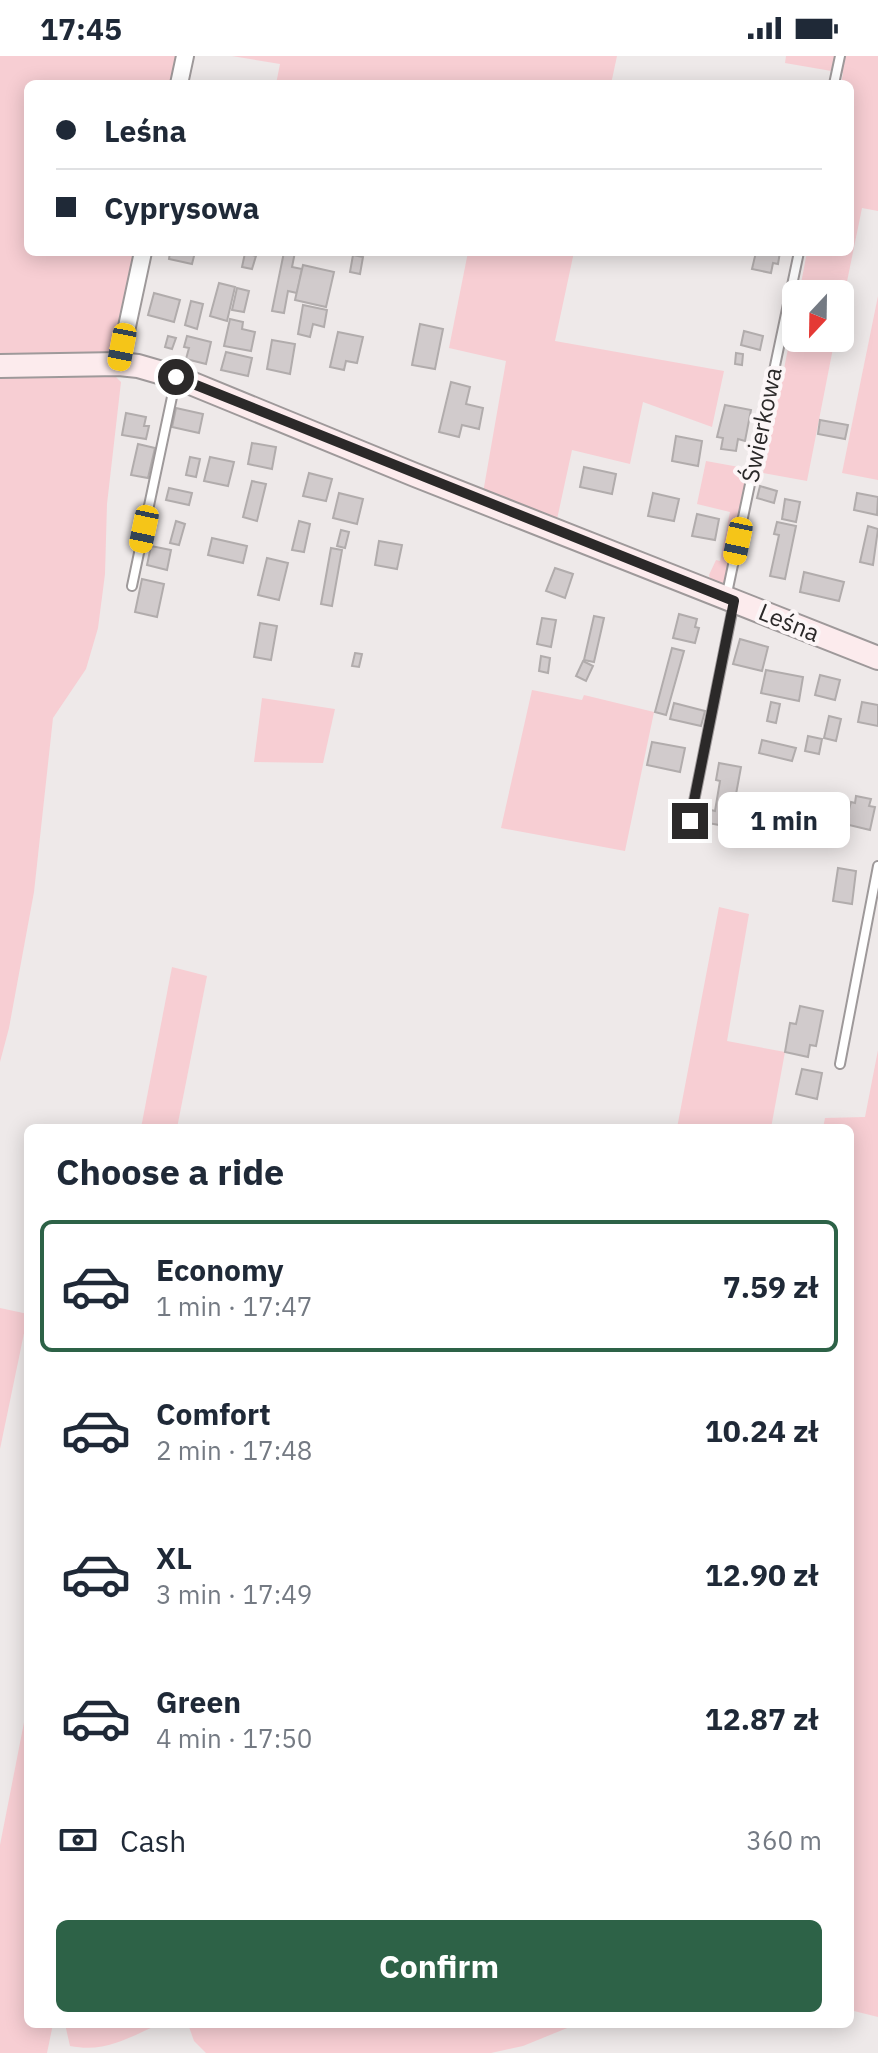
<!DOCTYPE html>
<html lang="en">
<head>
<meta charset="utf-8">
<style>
  body { margin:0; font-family:"IBM Plex Sans",sans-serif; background:#f6f6f7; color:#1f2937; height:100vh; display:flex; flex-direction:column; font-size:30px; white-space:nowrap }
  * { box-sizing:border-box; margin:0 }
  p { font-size:26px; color:#747a83 }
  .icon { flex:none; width:44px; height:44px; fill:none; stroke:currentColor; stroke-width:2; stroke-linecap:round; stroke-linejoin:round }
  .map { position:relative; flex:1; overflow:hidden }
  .panel { position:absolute; left:24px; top:1068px; width:830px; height:904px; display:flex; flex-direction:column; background:#fff; border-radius:12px; box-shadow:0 4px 20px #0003 }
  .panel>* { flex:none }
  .guide { position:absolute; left:24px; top:24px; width:830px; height:176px; border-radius:12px; box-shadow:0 4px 20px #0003; display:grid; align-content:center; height:176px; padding:0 32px; background:#fff }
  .needle { width:52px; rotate:202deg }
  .fabs { position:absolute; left:782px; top:224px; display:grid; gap:16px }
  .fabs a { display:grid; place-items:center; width:72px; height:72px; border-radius:12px; background:#fff; box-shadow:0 4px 20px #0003; font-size:40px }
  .end { position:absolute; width:36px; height:36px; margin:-18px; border:10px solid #2b2929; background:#fff; box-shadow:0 0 0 4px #fff }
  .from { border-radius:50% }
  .bubble { position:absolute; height:56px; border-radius:12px; background:#fff; box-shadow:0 4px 20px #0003; font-size:26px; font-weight:700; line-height:56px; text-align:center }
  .car { position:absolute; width:24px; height:48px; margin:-24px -12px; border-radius:10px; box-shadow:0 0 6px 2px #0007; background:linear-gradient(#f5c518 24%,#345 0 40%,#f5c518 0 76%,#345 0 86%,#f5c518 0) }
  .guide b { display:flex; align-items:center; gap:28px; height:76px; font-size:30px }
  .guide b+b { border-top:2px solid #e0e1e3 }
  .guide i { width:20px; height:20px; background:#1f2937 }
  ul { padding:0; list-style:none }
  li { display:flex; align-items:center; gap:24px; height:132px; margin:0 16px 12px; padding:0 16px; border:4px solid transparent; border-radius:12px }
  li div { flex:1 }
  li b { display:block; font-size:30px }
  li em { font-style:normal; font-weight:700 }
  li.on { border-color:#2d6247 }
  li>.icon { width:72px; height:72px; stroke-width:1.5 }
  h2 { padding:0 32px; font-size:36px; line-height:96px }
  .pay { display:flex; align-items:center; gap:20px; height:88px; padding:0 32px; font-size:30px }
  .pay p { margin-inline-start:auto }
  .primary-button { display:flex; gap:16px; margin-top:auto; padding:16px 32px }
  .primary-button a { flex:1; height:92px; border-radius:12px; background:#2d6247; color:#fff; font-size:32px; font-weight:700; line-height:92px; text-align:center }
  .status { display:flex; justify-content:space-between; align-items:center; height:56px; padding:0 40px; background:#fff; direction:ltr }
  .status svg { height:22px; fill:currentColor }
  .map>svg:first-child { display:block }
  .green { fill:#f7ced3 }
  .building { fill:#d1cbcc; stroke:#b1acac; stroke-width:2 }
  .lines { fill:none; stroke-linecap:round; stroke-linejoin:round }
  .lane-casing { stroke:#9e999a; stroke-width:12 }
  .street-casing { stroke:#9e999a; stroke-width:20 }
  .secondary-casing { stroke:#9e999a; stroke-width:26 }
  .lane { stroke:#fff; stroke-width:8 }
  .street { stroke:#fff; stroke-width:16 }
  .secondary { stroke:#fcebed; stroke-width:22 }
  .route { stroke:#2b2929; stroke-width:10 }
  .labels { text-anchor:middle; stroke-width:8; stroke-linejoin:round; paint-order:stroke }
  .street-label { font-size:24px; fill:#2b2929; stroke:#fcf6f7 }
</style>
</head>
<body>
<div class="status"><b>17:45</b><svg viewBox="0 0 49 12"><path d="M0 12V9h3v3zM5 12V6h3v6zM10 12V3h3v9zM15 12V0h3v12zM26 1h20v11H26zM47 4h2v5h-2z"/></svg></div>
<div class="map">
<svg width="878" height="1997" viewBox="0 0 878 1997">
  <rect width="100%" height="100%" fill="#eee9e9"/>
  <g class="green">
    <polygon points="0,0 176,0 170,28 28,28 28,196 135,196 117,279 114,319 121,326 107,448 105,518 98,572 86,613 53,662 34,836 9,972 0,1006"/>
    <polygon points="232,0 617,0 611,28 276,28 280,8"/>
    <polygon points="786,0 878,0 878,155 862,152 840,260 840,238 799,238 807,196 850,196 850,28 841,28 843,17 785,7"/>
    <polygon points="468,196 574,196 555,285 724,315 712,371 643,346 630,408 572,394 556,468 483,437 506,305 449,292"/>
    <polygon points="878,240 878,424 842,417"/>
    <polygon points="796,253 796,282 835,282 807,425 763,417"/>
    <polygon points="706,405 750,413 726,529 710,523 709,519 716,504 720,505 730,456 697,448"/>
    <polygon points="532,634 582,644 584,639 654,656 625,795 501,772"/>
    <polygon points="262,642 335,653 323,707 254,706"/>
    <polygon points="719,851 749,858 727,985 785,996 771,1072 677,1072"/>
    <polygon points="172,911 207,920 177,1072 141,1072"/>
    <polygon points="878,994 878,1961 850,1954 850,1072 823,1072 825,1062 865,1061"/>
    <polygon points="0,1252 28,1258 0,1393"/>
    <polygon points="28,1646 28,1968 53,1968 47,1997 0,1997 0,1789"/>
    <path d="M65 1968H160C127 1982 106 1997 70 1990Z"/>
    <polygon points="188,1968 577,1968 523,1990 491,1997 206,1997 194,1985"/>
  </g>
  <g class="building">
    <polygon points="170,196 195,196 192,208 169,203"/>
    <polygon points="284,196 295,196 292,211 302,213 297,237 288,235 284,257 272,255"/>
    <polygon points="756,196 780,196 778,208 773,207 771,217 752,213"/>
    <polygon points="245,197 256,200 252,213 242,211"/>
    <polygon points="353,199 363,201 360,218 350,216"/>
    <polygon points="303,209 334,216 326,251 295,244"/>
    <polygon points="219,227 235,231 227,265 210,260"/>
    <polygon points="237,232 249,235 244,256 232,254"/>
    <polygon points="154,237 180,244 174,266 148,259"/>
    <polygon points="191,245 203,248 197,273 185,269"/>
    <polygon points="303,249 327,254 324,271 313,268 310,281 298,278"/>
    <polygon points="230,263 243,266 242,273 255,276 251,295 224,290"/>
    <polygon points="420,268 443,273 435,313 412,309"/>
    <polygon points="744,275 763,280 760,294 741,289"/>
    <polygon points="338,276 363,281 357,307 346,305 344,314 330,311"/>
    <polygon points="168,280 176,282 172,293 165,291"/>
    <polygon points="187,280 211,286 206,308 186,303 189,292 184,291"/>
    <polygon points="272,284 295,288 290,318 267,313"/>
    <polygon points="226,296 252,302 248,320 221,314"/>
    <polygon points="736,297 743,298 742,309 735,308"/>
    <polygon points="451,326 470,331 466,348 483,352 479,373 462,369 459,381 439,376"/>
    <polygon points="725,349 751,354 745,385 738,383 736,395 721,393 723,382 717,381"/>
    <polygon points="176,352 203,358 199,377 172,371"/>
    <polygon points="126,357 146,361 144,370 149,370 146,383 122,379"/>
    <polygon points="820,364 848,369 845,383 818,378"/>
    <polygon points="676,380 702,385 698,410 672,405"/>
    <polygon points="252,387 276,391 272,413 248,408"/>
    <polygon points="138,388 155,392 148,422 131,419"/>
    <polygon points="190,401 200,403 196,421 186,419"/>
    <polygon points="210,401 234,406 228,430 204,425"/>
    <polygon points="584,411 616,418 612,438 580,431"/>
    <polygon points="309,417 332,423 326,445 303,440"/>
    <polygon points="252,425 266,428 257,465 243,461"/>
    <polygon points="760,430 777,435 774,447 757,442"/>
    <polygon points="169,432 192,437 189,449 166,444"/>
    <polygon points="339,437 363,443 357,468 333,462"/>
    <polygon points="653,437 679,443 674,465 648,460"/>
    <polygon points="857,437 878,441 877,459 854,454"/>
    <polygon points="785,443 800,446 796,466 782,463"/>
    <polygon points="697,458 719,463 715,484 692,480"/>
    <polygon points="176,465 185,468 179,489 170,487"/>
    <polygon points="299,465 310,468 304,496 292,494"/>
    <polygon points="777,466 796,470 785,523 770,520 779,479 774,478"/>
    <polygon points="868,470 878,473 873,509 860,506"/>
    <polygon points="341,474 349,476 345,492 337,490"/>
    <polygon points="212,482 247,490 243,507 208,499"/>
    <polygon points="379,485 402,489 397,513 375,509"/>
    <polygon points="151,490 171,494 167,514 147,509"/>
    <polygon points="331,492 342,494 332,550 321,548"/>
    <polygon points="267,502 288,507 279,544 258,539"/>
    <polygon points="555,512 573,518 565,542 546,535"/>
    <polygon points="804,516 844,526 839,545 800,536"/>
    <polygon points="142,523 164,528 157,561 135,556"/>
    <polygon points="679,558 697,563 695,571 699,572 695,587 673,582"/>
    <polygon points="594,560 604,562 594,606 584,604"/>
    <polygon points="542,562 556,564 551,591 537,588"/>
    <polygon points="260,567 277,570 271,604 254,601"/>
    <polygon points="740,583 768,591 762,615 733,608"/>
    <polygon points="672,592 684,595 666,659 655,656"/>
    <polygon points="355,597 362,598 359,611 352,610"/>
    <polygon points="541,600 550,602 548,617 539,615"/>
    <polygon points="583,605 593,610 586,625 576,620"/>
    <polygon points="766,614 803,621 799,645 761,637"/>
    <polygon points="820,619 840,624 835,644 815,639"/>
    <polygon points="771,646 780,648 776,667 767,665"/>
    <polygon points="862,646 878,649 878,670 858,666"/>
    <polygon points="674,647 705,655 701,670 670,663"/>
    <polygon points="829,660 841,663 836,685 824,682"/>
    <polygon points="808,680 822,683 819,698 805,695"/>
    <polygon points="762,684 796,692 792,705 759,697"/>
    <polygon points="652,686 685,692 680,716 647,709"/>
    <polygon points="719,707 741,711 730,771 708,767 711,754 715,755 720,725 716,724"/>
    <polygon points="856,740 871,743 869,750 875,751 870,774 845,768 851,746 855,747"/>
    <polygon points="838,812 856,815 852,848 833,845"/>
    <polygon points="800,950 823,955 816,990 810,989 808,1001 785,996 790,967 796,968"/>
    <polygon points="802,1013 822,1017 817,1043 796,1038"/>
  </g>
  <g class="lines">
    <g class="lane-casing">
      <g id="lane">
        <polyline points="834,28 840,0"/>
        <polyline points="132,530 176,322"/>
        <polyline points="726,542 799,196"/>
        <polyline points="690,765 734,546"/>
        <polyline points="840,1008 878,810"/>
      </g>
    </g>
    <g class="street-casing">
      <g id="street">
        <polyline points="179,28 185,0"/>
        <polyline points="119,308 143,196"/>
      </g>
    </g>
    <g class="secondary-casing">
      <polyline id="secondary" points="0,310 119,308 138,310 176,321 415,419 878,602"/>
    </g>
    <use href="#lane" class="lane"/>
    <use href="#street" class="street"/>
    <use href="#secondary" class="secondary"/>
  </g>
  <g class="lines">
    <polyline class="route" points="176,321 734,545 690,765"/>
  </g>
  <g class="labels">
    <g class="street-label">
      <text transform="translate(762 369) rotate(-78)" y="8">Świerkowa</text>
      <text transform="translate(789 567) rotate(22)" y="8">Leśna</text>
    </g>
  </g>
</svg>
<div class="fabs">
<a><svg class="needle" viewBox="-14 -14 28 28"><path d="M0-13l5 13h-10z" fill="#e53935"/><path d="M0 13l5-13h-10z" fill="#747a83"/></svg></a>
</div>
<i class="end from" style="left:176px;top:321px"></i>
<i class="end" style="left:690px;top:765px"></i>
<div class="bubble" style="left:718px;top:736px;width:132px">1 min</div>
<i class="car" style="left:122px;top:291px;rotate:191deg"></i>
<i class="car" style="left:144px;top:473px;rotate:192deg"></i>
<i class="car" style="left:738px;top:485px;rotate:192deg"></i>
<div class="guide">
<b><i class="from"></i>Leśna</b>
<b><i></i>Cyprysowa</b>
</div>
<section class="panel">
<h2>Choose a ride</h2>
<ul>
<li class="on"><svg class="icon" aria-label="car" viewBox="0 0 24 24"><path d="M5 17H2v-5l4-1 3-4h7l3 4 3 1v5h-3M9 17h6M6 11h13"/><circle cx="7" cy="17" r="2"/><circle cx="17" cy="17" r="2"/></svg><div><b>Economy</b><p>1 min · 17:47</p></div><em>7.59 zł</em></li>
<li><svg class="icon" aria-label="car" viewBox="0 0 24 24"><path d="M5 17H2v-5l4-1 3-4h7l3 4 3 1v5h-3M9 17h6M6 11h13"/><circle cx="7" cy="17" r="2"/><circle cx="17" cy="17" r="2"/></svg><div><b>Comfort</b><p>2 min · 17:48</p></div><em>10.24 zł</em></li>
<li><svg class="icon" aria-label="car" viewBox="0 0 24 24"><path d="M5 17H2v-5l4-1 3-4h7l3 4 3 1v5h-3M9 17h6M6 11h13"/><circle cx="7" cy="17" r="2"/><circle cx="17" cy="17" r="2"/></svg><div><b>XL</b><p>3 min · 17:49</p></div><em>12.90 zł</em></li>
<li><svg class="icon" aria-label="car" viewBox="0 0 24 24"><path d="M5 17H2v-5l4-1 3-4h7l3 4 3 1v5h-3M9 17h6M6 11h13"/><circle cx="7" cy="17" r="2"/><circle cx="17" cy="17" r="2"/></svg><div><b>Green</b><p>4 min · 17:50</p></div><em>12.87 zł</em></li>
</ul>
<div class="pay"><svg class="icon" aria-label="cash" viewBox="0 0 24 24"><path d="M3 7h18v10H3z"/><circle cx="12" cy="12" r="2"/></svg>Cash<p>360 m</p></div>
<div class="primary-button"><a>Confirm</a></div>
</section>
</div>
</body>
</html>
